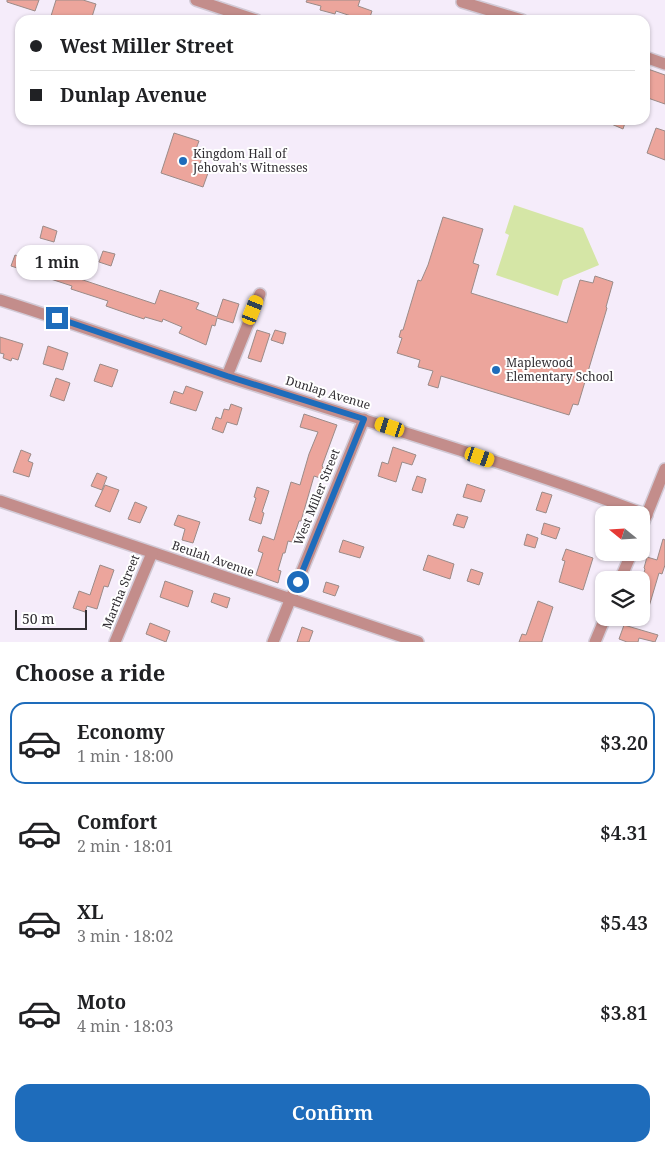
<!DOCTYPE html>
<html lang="en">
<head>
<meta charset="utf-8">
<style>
  body { margin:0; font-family:"Noto Serif",serif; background:#f6f6f6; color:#202124; height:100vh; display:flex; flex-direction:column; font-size:19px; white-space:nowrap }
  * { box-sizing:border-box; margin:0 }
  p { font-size:16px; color:#757577 }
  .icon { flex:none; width:28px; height:28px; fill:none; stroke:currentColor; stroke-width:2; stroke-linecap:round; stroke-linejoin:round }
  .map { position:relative; height:642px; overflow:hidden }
  .panel { display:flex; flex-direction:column; background:#fff; flex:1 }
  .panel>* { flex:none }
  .hud { position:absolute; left:15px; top:15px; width:635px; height:110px; border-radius:15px; box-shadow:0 1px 4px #0004; display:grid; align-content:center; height:110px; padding:0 15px; background:#fff }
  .needle { width:32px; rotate:288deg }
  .fabs { position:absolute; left:595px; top:506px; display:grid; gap:10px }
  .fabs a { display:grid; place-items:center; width:55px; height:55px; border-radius:10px; background:#fff; box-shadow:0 1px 4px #0004; font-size:25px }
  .scale { position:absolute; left:15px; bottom:12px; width:72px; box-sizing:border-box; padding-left:5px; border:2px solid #312e33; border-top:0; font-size:14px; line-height:18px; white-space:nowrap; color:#312e33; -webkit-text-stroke:4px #fff; paint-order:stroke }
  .end { position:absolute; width:22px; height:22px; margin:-11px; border:6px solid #1e6cbb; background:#fff; box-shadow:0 0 0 2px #fff }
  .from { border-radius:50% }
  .bubble { position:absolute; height:35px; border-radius:15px; background:#fff; box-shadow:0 1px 4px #0004; font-size:16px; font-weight:600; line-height:35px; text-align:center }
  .car { position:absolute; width:15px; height:30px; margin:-15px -8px; border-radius:6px; box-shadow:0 0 4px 1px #0007; background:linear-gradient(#f5c518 24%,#345 0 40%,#f5c518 0 76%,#345 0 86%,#f5c518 0) }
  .hud b { display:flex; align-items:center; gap:18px; height:48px; font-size:19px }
  .hud b+b { border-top:1px solid #e0e0e0 }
  .hud i { width:12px; height:12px; background:#202124 }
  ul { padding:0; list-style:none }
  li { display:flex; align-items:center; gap:15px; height:82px; margin:0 10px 8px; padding:0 5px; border:2px solid transparent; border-radius:15px }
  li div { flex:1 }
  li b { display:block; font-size:19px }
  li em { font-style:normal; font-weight:600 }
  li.on { border-color:#1e6cbb }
  li>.icon { width:45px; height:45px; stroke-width:1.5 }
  h2 { padding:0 15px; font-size:22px; line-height:60px }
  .button { display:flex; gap:10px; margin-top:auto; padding:10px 15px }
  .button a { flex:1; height:58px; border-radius:15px; background:#1e6cbb; color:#fff; font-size:20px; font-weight:600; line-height:58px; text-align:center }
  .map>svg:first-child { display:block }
  .green { fill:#d5e6a6 }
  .building { fill:#eca59c; stroke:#9b8b88 }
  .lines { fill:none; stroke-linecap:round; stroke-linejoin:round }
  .minor-casing { stroke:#d2cad6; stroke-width:14 }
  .minor { stroke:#c38d8b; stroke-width:11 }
  .route { stroke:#1e6cbb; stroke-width:6 }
  .poi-dot { fill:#1e6cbb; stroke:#fff; stroke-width:2 }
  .labels { text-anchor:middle; stroke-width:4; stroke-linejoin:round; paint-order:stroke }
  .poi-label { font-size:12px; fill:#312e33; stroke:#fff; text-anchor:start }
  .street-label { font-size:12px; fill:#312e33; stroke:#fff }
</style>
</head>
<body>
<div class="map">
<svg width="665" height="642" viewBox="0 0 665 642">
  <rect width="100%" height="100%" fill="#f5ecfa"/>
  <polygon class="green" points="514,205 583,228 599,265 563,280 558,296 496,275 509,235 505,233"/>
  <g class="building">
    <polygon points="7,0 39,0 35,11 7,2"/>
    <polygon points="56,0 83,0 96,4 91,20 80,20 67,16 66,20 62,20 51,16"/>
    <polygon points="307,0 360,0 358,6 372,11 369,20 363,20 336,11 335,14 320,10 321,6 306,2"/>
    <polygon points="645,68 665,75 665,104 645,97"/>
    <polygon points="602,120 626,120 623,129"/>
    <polygon points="656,128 665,131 665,160 647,153"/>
    <polygon points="174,133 199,141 196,149 204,152 198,169 208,173 203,187 161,173"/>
    <polygon points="443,217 483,229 473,263 479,265 471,293 567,323 580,280 593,283 595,276 613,282 606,307 607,308 578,405 573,404 569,415 441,376 438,388 428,385 433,371 418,367 420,360 397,353 402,338 399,337 401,330 403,330 418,280 421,281 428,265"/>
    <polygon points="43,226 57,231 54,242 40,238"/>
    <polygon points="103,251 115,254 111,266 99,262"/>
    <polygon points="15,255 34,262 35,259 63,269 62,273 155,304 160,290 199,303 196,309 217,317 223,299 239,304 233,323 217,318 215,326 212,325 206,345 179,333 182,327 163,319 162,322 145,317 144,319 126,313 106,306 108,301 71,289 72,286 11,266"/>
    <polygon points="257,330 270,334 261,362 248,358"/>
    <polygon points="275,330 286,333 283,344 271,340"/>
    <polygon points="0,337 23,344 18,360 12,358 11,361 3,358 4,354 0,353"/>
    <polygon points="48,346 68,353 63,370 43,364"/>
    <polygon points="100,364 118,370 112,387 94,381"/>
    <polygon points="56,378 70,383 64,401 50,396"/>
    <polygon points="186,386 203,392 196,411 170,403 174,391 183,394"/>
    <polygon points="231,404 242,408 237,425 227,422 223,433 212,429 216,417 221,419 224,409 229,410"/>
    <polygon points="304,414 337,425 322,466 323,467 320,478 314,476 301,521 299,521 292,542 288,541 285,553 283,553 278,570 281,571 278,583 256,575 263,553 258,551 263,536 274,540 291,482 300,485 309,454 318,432 300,427"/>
    <polygon points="393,447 416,455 412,465 402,462 396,482 378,476 382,462 388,464"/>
    <polygon points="21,450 31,454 28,461 33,463 29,477 13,472"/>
    <polygon points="97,473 107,477 102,490 91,486"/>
    <polygon points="417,476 426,479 422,493 412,490"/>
    <polygon points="467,484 485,490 481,502 463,497"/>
    <polygon points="105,485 119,490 110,512 95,506"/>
    <polygon points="257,487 269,491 262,512 264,513 261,524 249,520 256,498 254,497"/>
    <polygon points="542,492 552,495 546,513 536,510"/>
    <polygon points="135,502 147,507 140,523 128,519"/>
    <polygon points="457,514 468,517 464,528 453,525"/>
    <polygon points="178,515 200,522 193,543 182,540 185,529 174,525"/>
    <polygon points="544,523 560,528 556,539 541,534"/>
    <polygon points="527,534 538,538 535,548 524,545"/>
    <polygon points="663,539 665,540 665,565 662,574 659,573 648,610 641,608 641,582 645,569 644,568 647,557 657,560"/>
    <polygon points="343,540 364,547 360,558 339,552"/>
    <polygon points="566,549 593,558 583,590 559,582 565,561 562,560"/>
    <polygon points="428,555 454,564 450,579 423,570"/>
    <polygon points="100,565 114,570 108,587 104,586 97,609 87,606 85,612 73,608 79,591 90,595"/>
    <polygon points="471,569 483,573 479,585 467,581"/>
    <polygon points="165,581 193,591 188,607 160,597"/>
    <polygon points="326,582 339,586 335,596 323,592"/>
    <polygon points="214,593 230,598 227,608 211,602"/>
    <polygon points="538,601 553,607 542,641 542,642 519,642 522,634 526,635"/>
    <polygon points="150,623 170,631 166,642 146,634"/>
    <polygon points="624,625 658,635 655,642 639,638 638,642 627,642 619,639"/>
    <polygon points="302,627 313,631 309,642 297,642"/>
  </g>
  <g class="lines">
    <g class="minor-casing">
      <g id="minor">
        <polyline points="196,0 256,20"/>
        <polyline points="462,2 522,20"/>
        <polyline points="645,57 665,64"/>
        <path d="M0 300C76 324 150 351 226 376 366 422 509 462 647 515"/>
        <polyline points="227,376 260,294"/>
        <polyline points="0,501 418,642"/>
        <polyline points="641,529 665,469"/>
        <polyline points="620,580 632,552"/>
        <polyline points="115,642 152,553"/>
        <polyline points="273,642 364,419"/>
        <polyline points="595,642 605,618"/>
      </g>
    </g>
    <use href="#minor" class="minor"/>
  </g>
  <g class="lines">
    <polyline class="route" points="57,318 227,376 364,419 298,582"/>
  </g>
  <g class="poi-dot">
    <circle cx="183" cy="161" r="5"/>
    <circle cx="496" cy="370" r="5"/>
  </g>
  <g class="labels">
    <g class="poi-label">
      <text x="193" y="158">Kingdom Hall of<tspan x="193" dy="14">Jehovah's Witnesses</tspan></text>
      <text x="506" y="367">Maplewood<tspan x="506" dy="14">Elementary School</tspan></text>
    </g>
    <g class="street-label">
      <text transform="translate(328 393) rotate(17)" y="4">Dunlap Avenue</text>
      <text transform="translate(317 497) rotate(-68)" y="4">West Miller Street</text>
      <text transform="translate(213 559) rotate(19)" y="4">Beulah Avenue</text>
      <text transform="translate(121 592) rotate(-68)" y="4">Martha Street</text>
    </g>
  </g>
</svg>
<div class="fabs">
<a><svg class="needle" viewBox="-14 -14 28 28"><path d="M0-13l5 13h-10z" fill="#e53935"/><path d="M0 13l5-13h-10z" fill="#757577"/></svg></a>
<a><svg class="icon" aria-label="layers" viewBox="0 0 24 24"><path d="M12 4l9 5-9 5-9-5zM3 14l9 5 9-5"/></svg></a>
</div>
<div class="scale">50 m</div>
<i class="end from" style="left:298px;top:582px"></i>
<i class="end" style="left:57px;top:318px"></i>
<div class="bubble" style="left:16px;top:245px;width:82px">1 min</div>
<i class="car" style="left:253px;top:310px;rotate:22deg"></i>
<i class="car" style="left:390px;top:427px;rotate:288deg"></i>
<i class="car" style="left:480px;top:457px;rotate:109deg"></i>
<div class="hud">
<b><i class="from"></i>West Miller Street</b>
<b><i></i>Dunlap Avenue</b>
</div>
</div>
<section class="panel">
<h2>Choose a ride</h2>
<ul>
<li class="on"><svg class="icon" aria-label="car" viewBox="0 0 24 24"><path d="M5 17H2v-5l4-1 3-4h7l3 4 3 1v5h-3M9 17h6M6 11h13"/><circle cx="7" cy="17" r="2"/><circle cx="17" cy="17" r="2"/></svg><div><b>Economy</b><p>1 min · 18:00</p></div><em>$3.20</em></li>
<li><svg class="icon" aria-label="car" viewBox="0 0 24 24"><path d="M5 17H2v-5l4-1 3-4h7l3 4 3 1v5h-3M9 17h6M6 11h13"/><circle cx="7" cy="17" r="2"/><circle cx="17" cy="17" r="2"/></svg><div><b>Comfort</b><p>2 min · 18:01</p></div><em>$4.31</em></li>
<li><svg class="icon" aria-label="car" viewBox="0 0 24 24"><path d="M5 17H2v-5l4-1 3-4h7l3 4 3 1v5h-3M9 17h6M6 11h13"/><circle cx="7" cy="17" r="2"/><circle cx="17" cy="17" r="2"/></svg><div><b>XL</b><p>3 min · 18:02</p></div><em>$5.43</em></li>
<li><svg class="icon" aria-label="car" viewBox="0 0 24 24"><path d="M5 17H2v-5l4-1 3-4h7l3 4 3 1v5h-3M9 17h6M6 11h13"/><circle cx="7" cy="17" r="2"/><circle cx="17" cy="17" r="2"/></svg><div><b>Moto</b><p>4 min · 18:03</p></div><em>$3.81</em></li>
</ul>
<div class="button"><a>Confirm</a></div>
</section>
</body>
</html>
